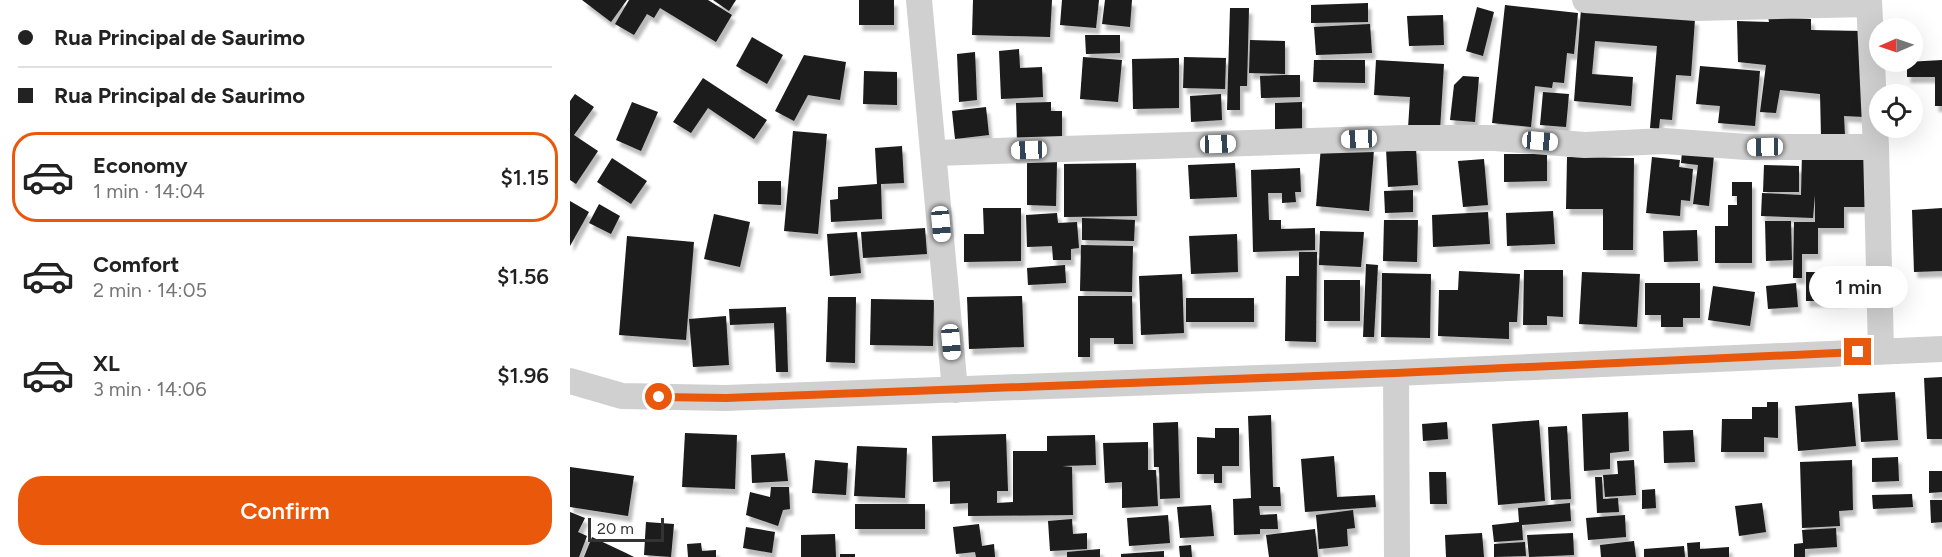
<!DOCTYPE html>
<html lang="en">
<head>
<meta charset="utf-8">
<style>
  body { margin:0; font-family:Figtree,sans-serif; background:#f2f2f2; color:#222; height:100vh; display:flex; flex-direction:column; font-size:22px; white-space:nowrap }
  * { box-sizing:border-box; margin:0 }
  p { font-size:20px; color:#767676 }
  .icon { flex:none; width:33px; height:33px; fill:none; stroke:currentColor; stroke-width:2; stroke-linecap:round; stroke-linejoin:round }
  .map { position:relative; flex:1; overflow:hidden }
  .panel { display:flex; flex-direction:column; background:#fff; width:570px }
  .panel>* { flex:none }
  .top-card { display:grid; align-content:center; height:132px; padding:0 18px; background:#fff }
  .needle { width:39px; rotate:268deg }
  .tools { position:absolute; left:1299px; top:18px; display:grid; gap:12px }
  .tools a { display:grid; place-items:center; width:54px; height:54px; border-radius:50%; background:#fff; box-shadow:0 6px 24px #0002; font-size:30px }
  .scale { position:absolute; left:18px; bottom:15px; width:76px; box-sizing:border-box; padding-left:6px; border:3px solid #333; border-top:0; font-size:16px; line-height:21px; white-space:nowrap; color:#333; -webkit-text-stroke:4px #fff; paint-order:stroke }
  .end { position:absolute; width:27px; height:27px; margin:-14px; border:8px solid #ea580c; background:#fff; box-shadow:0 0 0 3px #fff }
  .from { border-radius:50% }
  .bubble { position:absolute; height:42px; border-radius:21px; background:#fff; box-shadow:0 6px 24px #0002; font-size:20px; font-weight:600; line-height:42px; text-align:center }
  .car { position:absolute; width:18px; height:36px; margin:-18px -9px; border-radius:8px; box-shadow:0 0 4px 2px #0007; background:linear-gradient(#fff 24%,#345 0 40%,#fff 0 76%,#345 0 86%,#fff 0) }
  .top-card b { display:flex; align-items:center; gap:21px; height:57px; font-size:22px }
  .top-card b+b { border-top:2px solid #e0e0e0 }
  .top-card i { width:15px; height:15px; background:#222 }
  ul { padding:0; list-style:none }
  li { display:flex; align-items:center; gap:18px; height:90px; margin:0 12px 9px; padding:0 6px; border:3px solid transparent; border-radius:24px }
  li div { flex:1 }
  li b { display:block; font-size:22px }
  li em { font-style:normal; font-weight:600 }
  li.current { border-color:#ea580c }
  li>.icon { width:54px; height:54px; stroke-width:1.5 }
  .cta { display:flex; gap:12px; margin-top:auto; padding:12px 18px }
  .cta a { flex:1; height:69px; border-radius:24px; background:#ea580c; color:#fff; font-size:24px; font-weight:600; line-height:69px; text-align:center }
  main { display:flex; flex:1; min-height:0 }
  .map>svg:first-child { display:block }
  .building { fill:#1a1a1a; filter:url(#shadow) }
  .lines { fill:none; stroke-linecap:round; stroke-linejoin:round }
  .minor { stroke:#d0d0d0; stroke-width:26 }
  .route { stroke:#ea580c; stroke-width:8 }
</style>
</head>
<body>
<main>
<section class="panel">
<div class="top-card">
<b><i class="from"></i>Rua Principal de Saurimo</b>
<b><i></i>Rua Principal de Saurimo</b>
</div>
<ul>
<li class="current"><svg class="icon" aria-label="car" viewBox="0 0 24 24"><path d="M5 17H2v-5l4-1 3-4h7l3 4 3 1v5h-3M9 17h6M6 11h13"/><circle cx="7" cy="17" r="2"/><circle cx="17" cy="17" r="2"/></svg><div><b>Economy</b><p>1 min · 14:04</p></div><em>$1.15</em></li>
<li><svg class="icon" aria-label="car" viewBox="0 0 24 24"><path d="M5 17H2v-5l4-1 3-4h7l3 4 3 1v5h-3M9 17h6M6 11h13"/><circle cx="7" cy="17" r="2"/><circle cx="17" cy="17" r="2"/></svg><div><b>Comfort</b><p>2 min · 14:05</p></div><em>$1.56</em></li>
<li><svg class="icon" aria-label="car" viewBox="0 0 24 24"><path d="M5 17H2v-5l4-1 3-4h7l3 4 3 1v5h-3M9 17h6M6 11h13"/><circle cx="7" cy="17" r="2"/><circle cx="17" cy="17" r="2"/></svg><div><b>XL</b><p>3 min · 14:06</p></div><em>$1.96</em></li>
</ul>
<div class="cta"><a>Confirm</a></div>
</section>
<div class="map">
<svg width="1372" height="557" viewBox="0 0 1372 557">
  <defs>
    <filter id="shadow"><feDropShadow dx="3.5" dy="6" stdDeviation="1.5" flood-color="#0004"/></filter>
  </defs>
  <rect width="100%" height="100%" fill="#fff"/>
  <g class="building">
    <polygon points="12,0 57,0 41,22"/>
    <polygon points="59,0 138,0 162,15 146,42 90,8 84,18 77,14 64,35 45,24"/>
    <polygon points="143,0 166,0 159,11"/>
    <rect x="289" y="0" width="35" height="25"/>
    <polygon points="403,0 482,0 480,37 402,35"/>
    <polygon points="492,0 529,0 526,28 490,25"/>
    <polygon points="535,0 562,0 560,27 532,24"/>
    <polygon points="798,3 798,22 741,23 741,5"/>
    <polygon points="935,5 1008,13 1004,54 997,53 994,83 983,82 982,88 965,86 961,127 922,123"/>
    <polygon points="907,7 924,12 913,56 896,51"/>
    <polygon points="660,8 679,8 677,86 670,86 670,110 657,110"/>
    <polygon points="1011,9 1125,19 1121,76 1106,75 1102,120 1090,119 1089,129 1080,128 1087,46 1025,41 1022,74 1063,77 1061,106 1004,101"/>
    <polygon points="873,15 874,45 839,46 837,16"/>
    <polygon points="1198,17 1241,19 1241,30 1292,31 1295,117 1274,116 1275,136 1251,136 1250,94 1210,90 1206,113 1190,112 1196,65 1168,62 1167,21 1199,22"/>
    <polygon points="800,24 802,53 746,55 744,27"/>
    <polygon points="515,35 550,35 550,53 516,54"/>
    <polygon points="182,37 213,55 197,84 166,66"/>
    <polygon points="680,40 715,41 715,74 679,73"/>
    <polygon points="449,49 450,68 472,67 473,97 431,99 429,51"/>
    <polygon points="405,52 407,100 389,102 387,54"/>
    <polygon points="234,55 276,62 270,100 238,95 224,121 205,111"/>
    <polygon points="513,57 552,60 548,102 510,99"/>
    <polygon points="614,57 656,58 655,89 613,88"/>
    <polygon points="609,58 609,108 563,109 562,59"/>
    <polygon points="744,60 795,60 795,83 743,82"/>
    <polygon points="806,60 874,64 870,130 838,128 840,97 804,95"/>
    <polygon points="1372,60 1372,106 1365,106 1365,77 1337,77 1337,62"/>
    <polygon points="1130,66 1190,71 1185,126 1148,123 1150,106 1126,104"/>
    <polygon points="294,71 327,72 327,105 293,104"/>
    <polygon points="714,75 730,75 730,97 691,98 690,76"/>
    <polygon points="893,76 909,77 905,122 880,120 884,85"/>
    <polygon points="133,78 197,120 184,139 138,108 121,133 103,122"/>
    <polygon points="973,92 999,94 996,127 970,125"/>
    <polygon points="5,94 24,107 4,135 28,151 6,184 0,180 0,101"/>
    <polygon points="651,94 652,120 621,122 620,96"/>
    <polygon points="62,102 88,112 71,151 46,140"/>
    <polygon points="481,102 481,111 492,111 492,142 447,143 446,103"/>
    <polygon points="732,102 732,133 705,133 705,103"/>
    <polygon points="416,107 419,135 385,139 382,111"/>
    <polygon points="223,131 257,134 248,234 214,231"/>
    <polygon points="332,146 334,183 311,184 312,219 261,222 260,200 268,199 268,187 307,184 305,148"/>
    <polygon points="751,146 804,150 799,211 746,206"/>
    <polygon points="846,147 848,185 818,187 816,149"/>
    <polygon points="1112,152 1144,155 1139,206 1123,204 1128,165 1111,163"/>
    <polygon points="1232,152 1300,152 1300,207 1274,207 1274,228 1248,228 1248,254 1232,254 1232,278 1223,278 1224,222 1245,222 1245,195 1243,218 1191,216 1192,193 1231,195"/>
    <polygon points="934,154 977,154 977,181 934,182"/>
    <polygon points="997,157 1064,158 1063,250 1033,250 1033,209 996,209"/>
    <polygon points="1082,157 1110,160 1109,167 1123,169 1120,201 1111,200 1110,216 1076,213"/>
    <polygon points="42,158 77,181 61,204 27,182"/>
    <polygon points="914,159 918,205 893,207 888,161"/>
    <polygon points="457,162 487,162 486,206 457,205"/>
    <polygon points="566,163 567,216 494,217 494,164"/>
    <polygon points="665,163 667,197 620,199 618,165"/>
    <polygon points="1194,165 1229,166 1229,192 1193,192"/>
    <polygon points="730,168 731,192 725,192 726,202 712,203 712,193 698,193 699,220 711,220 711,229 745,228 745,250 683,252 681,170"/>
    <polygon points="188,181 211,181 211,205 188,204"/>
    <polygon points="1162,182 1182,182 1182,263 1145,263 1145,226 1158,226 1158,205 1167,205 1167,196 1162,196"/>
    <polygon points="843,190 843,212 815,213 814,191"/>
    <polygon points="0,201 19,212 0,246"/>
    <polygon points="29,204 50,216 41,234 19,223"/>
    <polygon points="413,208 451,208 451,261 394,262 394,234 414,234"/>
    <polygon points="1372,208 1372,271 1344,272 1342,210"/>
    <polygon points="983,211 985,244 937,246 936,213"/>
    <polygon points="918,212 920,244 863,247 862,215"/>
    <polygon points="487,213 488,223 507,222 509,248 501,249 501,260 483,260 482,246 457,247 456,215"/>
    <polygon points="144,214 180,222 170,267 134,259"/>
    <polygon points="512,218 565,220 564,241 512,240"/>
    <polygon points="814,220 848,220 847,262 813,261"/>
    <polygon points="1195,221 1221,221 1222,260 1196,261"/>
    <polygon points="355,228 357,254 293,258 291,232"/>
    <polygon points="1127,230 1128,261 1094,262 1093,231"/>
    <polygon points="750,231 794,232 791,267 749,265"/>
    <polygon points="287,232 291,273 260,276 257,234"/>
    <polygon points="667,234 668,272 621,274 619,236"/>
    <polygon points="57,236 124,242 116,340 49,335"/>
    <polygon points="511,245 563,246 562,292 510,291"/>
    <polygon points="729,252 747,252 746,342 715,341 716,276 729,276"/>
    <polygon points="796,264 808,265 804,337 793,337"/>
    <polygon points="495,265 496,283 458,285 457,268"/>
    <polygon points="954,270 993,270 993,317 977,316 977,325 953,325"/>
    <polygon points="889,271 950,274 947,322 939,322 939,339 868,336 869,290 888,290"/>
    <polygon points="1012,272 1070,274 1067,327 1009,324"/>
    <polygon points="1236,272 1272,272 1273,301 1236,301"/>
    <polygon points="812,273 861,274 860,338 811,337"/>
    <polygon points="612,274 614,333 571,335 569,276"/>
    <rect x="754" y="280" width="36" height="41"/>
    <polygon points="1075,283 1130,283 1130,318 1113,318 1113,327 1091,327 1091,315 1075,315"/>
    <polygon points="1226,283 1228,307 1198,309 1196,286"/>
    <polygon points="1143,286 1185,292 1180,326 1138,320"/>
    <polygon points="452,296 454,347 399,349 397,297"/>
    <polygon points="508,296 562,296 563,344 544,344 544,338 520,338 520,357 508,357"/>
    <polygon points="258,297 286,297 285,363 256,362"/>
    <rect x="616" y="298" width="68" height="24"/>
    <polygon points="301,299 364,300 363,346 300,345"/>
    <polygon points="216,307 218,372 206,372 204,323 160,325 159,309"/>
    <polygon points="156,316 159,365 123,367 119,319"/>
    <polygon points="1372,377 1372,439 1357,439 1354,378"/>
    <polygon points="1325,392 1328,440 1291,442 1288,394"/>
    <polygon points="1197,402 1208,402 1208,438 1194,437 1194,452 1151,452 1152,419 1182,419 1182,407 1197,407"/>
    <polygon points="1282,402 1286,446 1228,451 1225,406"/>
    <polygon points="1058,412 1059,451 1040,453 1040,469 1014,471 1012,414"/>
    <polygon points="701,415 703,487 710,487 711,506 689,506 690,515 707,514 708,529 690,529 690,534 664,535 663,499 681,498 678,416"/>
    <polygon points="969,420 975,501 928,505 922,424"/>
    <polygon points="608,422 610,498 590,499 589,467 584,467 583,423"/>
    <polygon points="877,422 878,439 853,441 852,424"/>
    <polygon points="997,426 1001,499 981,500 978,427"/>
    <polygon points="645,428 669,428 669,466 652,466 652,483 644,483 644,474 627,474 627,437 645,438"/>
    <polygon points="1123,430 1125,462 1094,463 1093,431"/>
    <polygon points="115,433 167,435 165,489 112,487"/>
    <polygon points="436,434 438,491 427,491 427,503 443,502 443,451 477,451 477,436 525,435 526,465 492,466 502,467 503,515 398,516 398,503 380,504 380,481 363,482 362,436"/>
    <polygon points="578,442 578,470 586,470 588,506 552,508 552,482 535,483 533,443"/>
    <polygon points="287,446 337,448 335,498 284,496"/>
    <polygon points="215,453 218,481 182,483 181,455"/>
    <polygon points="764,456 767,497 805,495 806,507 735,512 731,459"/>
    <polygon points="1328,457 1329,481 1302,482 1302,458"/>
    <polygon points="245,460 278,463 276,495 242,493"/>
    <polygon points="1064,460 1066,495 1035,497 1033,475 1048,474 1047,461"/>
    <polygon points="1282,460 1283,510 1269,511 1270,526 1232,528 1230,462"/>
    <polygon points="0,467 64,476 58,516 0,507"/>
    <polygon points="1359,471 1372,471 1372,492 1359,493"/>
    <polygon points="859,472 876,472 877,504 860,504"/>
    <polygon points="1025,477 1032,477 1033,499 1048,498 1049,512 1027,513"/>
    <polygon points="201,487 219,487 220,509 213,510 208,526 176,515 180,492 200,497"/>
    <polygon points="1085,489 1086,508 1072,509 1072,490"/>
    <polygon points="1342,494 1343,507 1303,509 1302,495"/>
    <polygon points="1360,500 1372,500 1372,522 1361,523"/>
    <polygon points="1000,503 1001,521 952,525 953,540 924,542 922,525 949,522 948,508"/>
    <polygon points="1192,503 1196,532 1169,536 1165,506"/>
    <rect x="285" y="504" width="70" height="25"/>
    <polygon points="641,505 644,536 610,538 607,507"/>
    <polygon points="783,510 785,528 777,529 778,546 749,549 746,515"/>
    <polygon points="0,512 15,518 8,532 17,536 9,557 0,557"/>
    <polygon points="598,515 600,543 559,546 557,518"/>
    <polygon points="1055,515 1056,537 1018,540 1016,518"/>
    <polygon points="502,519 503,534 517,533 517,549 480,551 478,521"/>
    <polygon points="76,522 104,524 101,557 74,555"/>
    <polygon points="409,524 412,546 424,544 425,557 406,557 405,552 386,554 383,527"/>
    <polygon points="176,527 205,532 202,553 173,548"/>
    <polygon points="1266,528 1267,547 1235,549 1235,557 1224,557 1224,544 1233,543 1232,530"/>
    <polygon points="745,529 748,557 699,557 696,535"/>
    <polygon points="912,533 914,557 876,557 875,535"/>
    <polygon points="1003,533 1004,555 959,557 957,535"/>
    <polygon points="265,534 266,557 231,557 231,535"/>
    <polygon points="22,537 56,553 64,557 14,557"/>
    <polygon points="1064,541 1066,557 1031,557 1030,545"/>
    <polygon points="955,542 956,556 924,557 924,544"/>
    <polygon points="1130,542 1130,549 1159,547 1159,557 1118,557 1117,543"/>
    <polygon points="131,543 132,551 146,550 146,557 118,557 117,544"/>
    <polygon points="621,545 622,557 610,557 609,546"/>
    <polygon points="1114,546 1115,557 1074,557 1074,549"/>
    <polygon points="530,549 530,557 497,557 497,552"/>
    <polygon points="594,551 594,557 551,557 551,554"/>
    <rect x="270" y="554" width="15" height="3"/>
  </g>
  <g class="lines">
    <g class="minor">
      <polyline points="349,0 385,390"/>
      <polyline points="1015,0 1126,8 1299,4"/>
      <polyline points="1299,0 1306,147 1311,351"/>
      <polyline points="365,153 836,138 925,138 1015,145 1094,141 1177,147 1306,147"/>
      <polyline points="826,373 827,557"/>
      <polyline points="0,381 52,396 156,398 826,373 1372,349"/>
    </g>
  </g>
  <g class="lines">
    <polyline class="route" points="89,397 156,398 826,373 1288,352"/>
  </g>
</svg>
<div class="tools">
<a><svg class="needle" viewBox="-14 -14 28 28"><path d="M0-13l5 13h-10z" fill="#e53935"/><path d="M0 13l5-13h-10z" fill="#767676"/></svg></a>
<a><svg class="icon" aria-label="locate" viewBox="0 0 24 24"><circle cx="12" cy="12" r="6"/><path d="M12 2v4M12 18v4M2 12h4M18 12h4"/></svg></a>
</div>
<div class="scale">20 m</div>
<i class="end from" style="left:89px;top:397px"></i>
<i class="end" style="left:1288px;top:352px"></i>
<div class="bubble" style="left:1239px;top:266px;width:99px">1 min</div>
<i class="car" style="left:789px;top:139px;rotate:268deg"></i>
<i class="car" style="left:970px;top:141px;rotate:95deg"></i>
<i class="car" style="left:648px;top:144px;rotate:88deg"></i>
<i class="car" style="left:1195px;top:147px;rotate:269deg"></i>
<i class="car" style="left:459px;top:150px;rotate:268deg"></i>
<i class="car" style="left:371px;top:224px;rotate:175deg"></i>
<i class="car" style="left:381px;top:342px;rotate:175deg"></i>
</div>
</main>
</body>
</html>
